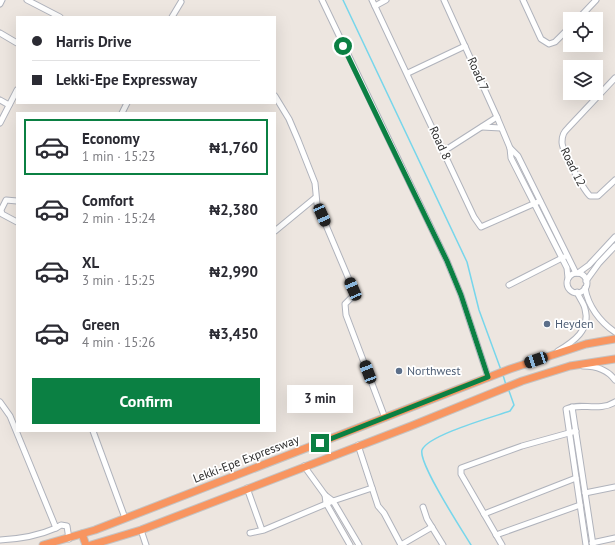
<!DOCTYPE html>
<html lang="en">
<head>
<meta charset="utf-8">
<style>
  body { margin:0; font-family:"PT Sans",sans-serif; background:#f2f2f3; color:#2b2b33; height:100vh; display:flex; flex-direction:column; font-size:15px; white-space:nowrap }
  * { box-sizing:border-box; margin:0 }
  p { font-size:13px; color:#7c7c81 }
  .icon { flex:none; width:22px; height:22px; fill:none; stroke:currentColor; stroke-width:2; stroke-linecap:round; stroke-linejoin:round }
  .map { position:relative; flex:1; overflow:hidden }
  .side { position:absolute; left:16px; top:112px; width:260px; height:320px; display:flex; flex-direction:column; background:#fff; border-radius:0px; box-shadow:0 4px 16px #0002 }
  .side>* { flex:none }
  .guide { position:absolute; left:16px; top:16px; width:260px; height:88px; border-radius:0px; box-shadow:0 4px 16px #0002; display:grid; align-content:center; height:88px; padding:0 16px; background:#fff }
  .tools { position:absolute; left:563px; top:12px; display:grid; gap:8px }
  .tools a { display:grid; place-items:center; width:40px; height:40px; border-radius:0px; background:#fff; box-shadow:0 4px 16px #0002; font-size:20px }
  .end { position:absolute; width:18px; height:18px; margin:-9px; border:5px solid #0b8043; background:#fff; box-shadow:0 0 0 2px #fff }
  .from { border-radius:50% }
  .bubble { position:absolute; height:28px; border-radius:0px; background:#fff; box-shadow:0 4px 16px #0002; font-size:13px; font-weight:800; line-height:28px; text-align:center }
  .car { position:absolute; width:12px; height:24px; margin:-12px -6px; border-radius:5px; box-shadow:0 0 3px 1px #0007; background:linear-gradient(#222 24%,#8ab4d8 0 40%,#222 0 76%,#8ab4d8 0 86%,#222 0) }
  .guide b { display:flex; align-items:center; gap:14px; height:38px; font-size:15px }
  .guide b+b { border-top:1px solid #e1e1e2 }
  .guide i { width:10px; height:10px; background:#2b2b33 }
  ul { padding:7px 0 0; list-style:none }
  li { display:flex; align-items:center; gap:12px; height:56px; margin:0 8px 6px; padding:0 8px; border:2px solid transparent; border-radius:0px }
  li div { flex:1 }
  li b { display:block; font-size:15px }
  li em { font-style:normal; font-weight:800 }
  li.current { border-color:#0b8043 }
  li>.icon { width:36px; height:36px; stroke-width:1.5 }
  .cta { display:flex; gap:8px; margin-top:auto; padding:8px 16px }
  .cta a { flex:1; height:46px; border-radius:0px; background:#0b8043; color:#fff; font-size:16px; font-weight:800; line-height:46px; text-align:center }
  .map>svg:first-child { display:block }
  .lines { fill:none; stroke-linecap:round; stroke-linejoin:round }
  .stream { stroke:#77d6eb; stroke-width:1.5 }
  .minor-casing { stroke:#b0b3bc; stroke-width:7 }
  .highway-casing { stroke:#c4c4c4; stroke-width:9 }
  .minor { stroke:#fff; stroke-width:5 }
  .highway { stroke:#f89560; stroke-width:7 }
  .route { stroke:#0b8043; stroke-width:5 }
  .service-dot { fill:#5c6f8a; stroke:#fff; stroke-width:1.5 }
  .labels { text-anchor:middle; stroke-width:3.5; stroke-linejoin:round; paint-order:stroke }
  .street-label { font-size:12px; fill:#2d2d2d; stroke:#fff }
  .service-label { font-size:12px; fill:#4e5e75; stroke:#fff; text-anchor:start }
</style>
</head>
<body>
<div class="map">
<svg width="615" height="545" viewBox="0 0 615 545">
  <rect width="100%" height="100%" fill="#ede6e0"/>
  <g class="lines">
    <g class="stream">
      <polyline points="343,0 467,262 479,310 501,370"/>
      <polyline points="503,375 506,385"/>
      <path d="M471 545C462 530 418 463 422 450 428 435 493 417 510 411L514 405 508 388"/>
    </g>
    <g class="minor-casing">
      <g id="minor">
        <polyline points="27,0 60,17"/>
        <polyline points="322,0 447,261 461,295 488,377"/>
        <polyline points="372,0 474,217 481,227 540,201"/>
        <polyline points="444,0 497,117 510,148 511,158 567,268 568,278"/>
        <polyline points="523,0 541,39 549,44 555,42 570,27"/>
        <polyline points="0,4 2,0"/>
        <polyline points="375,6 386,0"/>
        <polyline points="172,17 181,2"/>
        <polyline points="578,19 596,0"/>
        <polyline points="0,33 17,43"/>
        <polyline points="408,73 465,46"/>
        <path d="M615 78 568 128C564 132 562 135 562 142 562 151 583 189 590 196H598L615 180"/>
        <polyline points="275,96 289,119 298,140 315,183 317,204 353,289 354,295 345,304 346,315 385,418"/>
        <polyline points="0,100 9,105"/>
        <polyline points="122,113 127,103"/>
        <polyline points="0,123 17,90"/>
        <polyline points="482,127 501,128"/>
        <polyline points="510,148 518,156 576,273"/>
        <polyline points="444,151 497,117"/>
        <polyline points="17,201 6,200 1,210 2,214 17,222"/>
        <polyline points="275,231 315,198"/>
        <polyline points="578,273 589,265 615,237"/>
        <circle cx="577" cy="283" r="10"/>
        <polyline points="586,281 599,263 615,246"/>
        <polyline points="509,285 564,257"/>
        <path d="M585 288C588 306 600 322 615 332"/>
        <path d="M558 351C573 342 591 330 585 309 584 303 579 298 577 292"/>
        <path d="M583 366C596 366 607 369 615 380"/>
        <polyline points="0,402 10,416 56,528 61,525 67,526 69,539"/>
        <polyline points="572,407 593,545"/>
        <polyline points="93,431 125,518"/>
        <polyline points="358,445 378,506 384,513 401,545"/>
        <polyline points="304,466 325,495 333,501 359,545"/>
        <polyline points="247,488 262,530"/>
        <polyline points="585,493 615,487"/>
        <polyline points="325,495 326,503 350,545"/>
        <polyline points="423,507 427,519 443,545"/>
        <polyline points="484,514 576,478"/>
        <polyline points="141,530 146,545"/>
        <polyline points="250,533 264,530 333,501 372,488"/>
        <polyline points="496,535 580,505"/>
        <path d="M0 540C20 539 38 536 56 528"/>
        <polyline points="592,543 615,538"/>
        <polyline points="401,545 432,527"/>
        <polyline points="502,545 461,474 461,468 522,446 576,431"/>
        <path d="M586 545 566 409C579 402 600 412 615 402"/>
      </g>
    </g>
    <g class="highway-casing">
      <g id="highway">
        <polyline points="82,534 86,545"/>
        <polyline points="43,545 95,530 510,369 586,344 615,339"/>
        <polyline points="91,545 141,530 411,426 522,381 570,366 615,359"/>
      </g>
    </g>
    <use href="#minor" class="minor"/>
    <use href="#highway" class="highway"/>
  </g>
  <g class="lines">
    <polyline class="route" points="320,443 488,377 461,295 447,261 343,46"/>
  </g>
  <g class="service-dot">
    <circle cx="547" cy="324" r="4"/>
    <circle cx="399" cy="371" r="4"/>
  </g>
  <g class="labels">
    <g class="street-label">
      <text transform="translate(478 74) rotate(66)" y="4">Road 7</text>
      <text transform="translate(440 143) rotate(65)" y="4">Road 8</text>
      <text transform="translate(573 167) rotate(64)" y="4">Road 12</text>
      <text transform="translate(246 459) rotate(-21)" y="4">Lekki-Epe Expressway</text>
    </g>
    <g class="service-label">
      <text x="555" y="328">Heyden</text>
      <text x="407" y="375">Northwest</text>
    </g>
  </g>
</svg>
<div class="tools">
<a><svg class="icon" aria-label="locate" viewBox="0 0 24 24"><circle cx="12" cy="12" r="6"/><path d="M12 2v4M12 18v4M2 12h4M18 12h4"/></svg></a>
<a><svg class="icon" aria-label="layers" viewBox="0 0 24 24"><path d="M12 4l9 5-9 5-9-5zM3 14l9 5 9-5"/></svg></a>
</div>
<i class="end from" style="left:343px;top:46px"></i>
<i class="end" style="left:320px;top:443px"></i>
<div class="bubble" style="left:287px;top:385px;width:66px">3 min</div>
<i class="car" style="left:322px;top:215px;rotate:156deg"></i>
<i class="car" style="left:353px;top:289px;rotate:337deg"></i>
<i class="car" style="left:536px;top:360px;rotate:251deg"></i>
<i class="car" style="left:368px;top:372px;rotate:339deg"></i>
<div class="guide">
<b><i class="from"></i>Harris Drive</b>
<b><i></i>Lekki-Epe Expressway</b>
</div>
<section class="side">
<ul>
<li class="current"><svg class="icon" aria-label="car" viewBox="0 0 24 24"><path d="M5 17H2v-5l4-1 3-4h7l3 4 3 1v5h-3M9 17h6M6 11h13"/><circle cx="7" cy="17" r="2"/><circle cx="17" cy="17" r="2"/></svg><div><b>Economy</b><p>1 min · 15:23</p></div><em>₦1,760</em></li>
<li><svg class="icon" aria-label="car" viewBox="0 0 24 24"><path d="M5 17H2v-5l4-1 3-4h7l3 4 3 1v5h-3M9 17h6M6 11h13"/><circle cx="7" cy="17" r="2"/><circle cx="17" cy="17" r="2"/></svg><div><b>Comfort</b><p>2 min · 15:24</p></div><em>₦2,380</em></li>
<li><svg class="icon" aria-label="car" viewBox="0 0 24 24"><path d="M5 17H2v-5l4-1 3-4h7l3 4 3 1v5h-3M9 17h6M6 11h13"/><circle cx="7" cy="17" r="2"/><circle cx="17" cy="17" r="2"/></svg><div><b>XL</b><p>3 min · 15:25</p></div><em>₦2,990</em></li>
<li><svg class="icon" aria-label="car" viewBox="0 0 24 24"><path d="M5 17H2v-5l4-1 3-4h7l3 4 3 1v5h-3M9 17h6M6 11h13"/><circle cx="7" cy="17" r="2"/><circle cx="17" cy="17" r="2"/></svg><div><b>Green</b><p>4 min · 15:26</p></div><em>₦3,450</em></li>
</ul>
<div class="cta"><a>Confirm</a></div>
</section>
</div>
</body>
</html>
